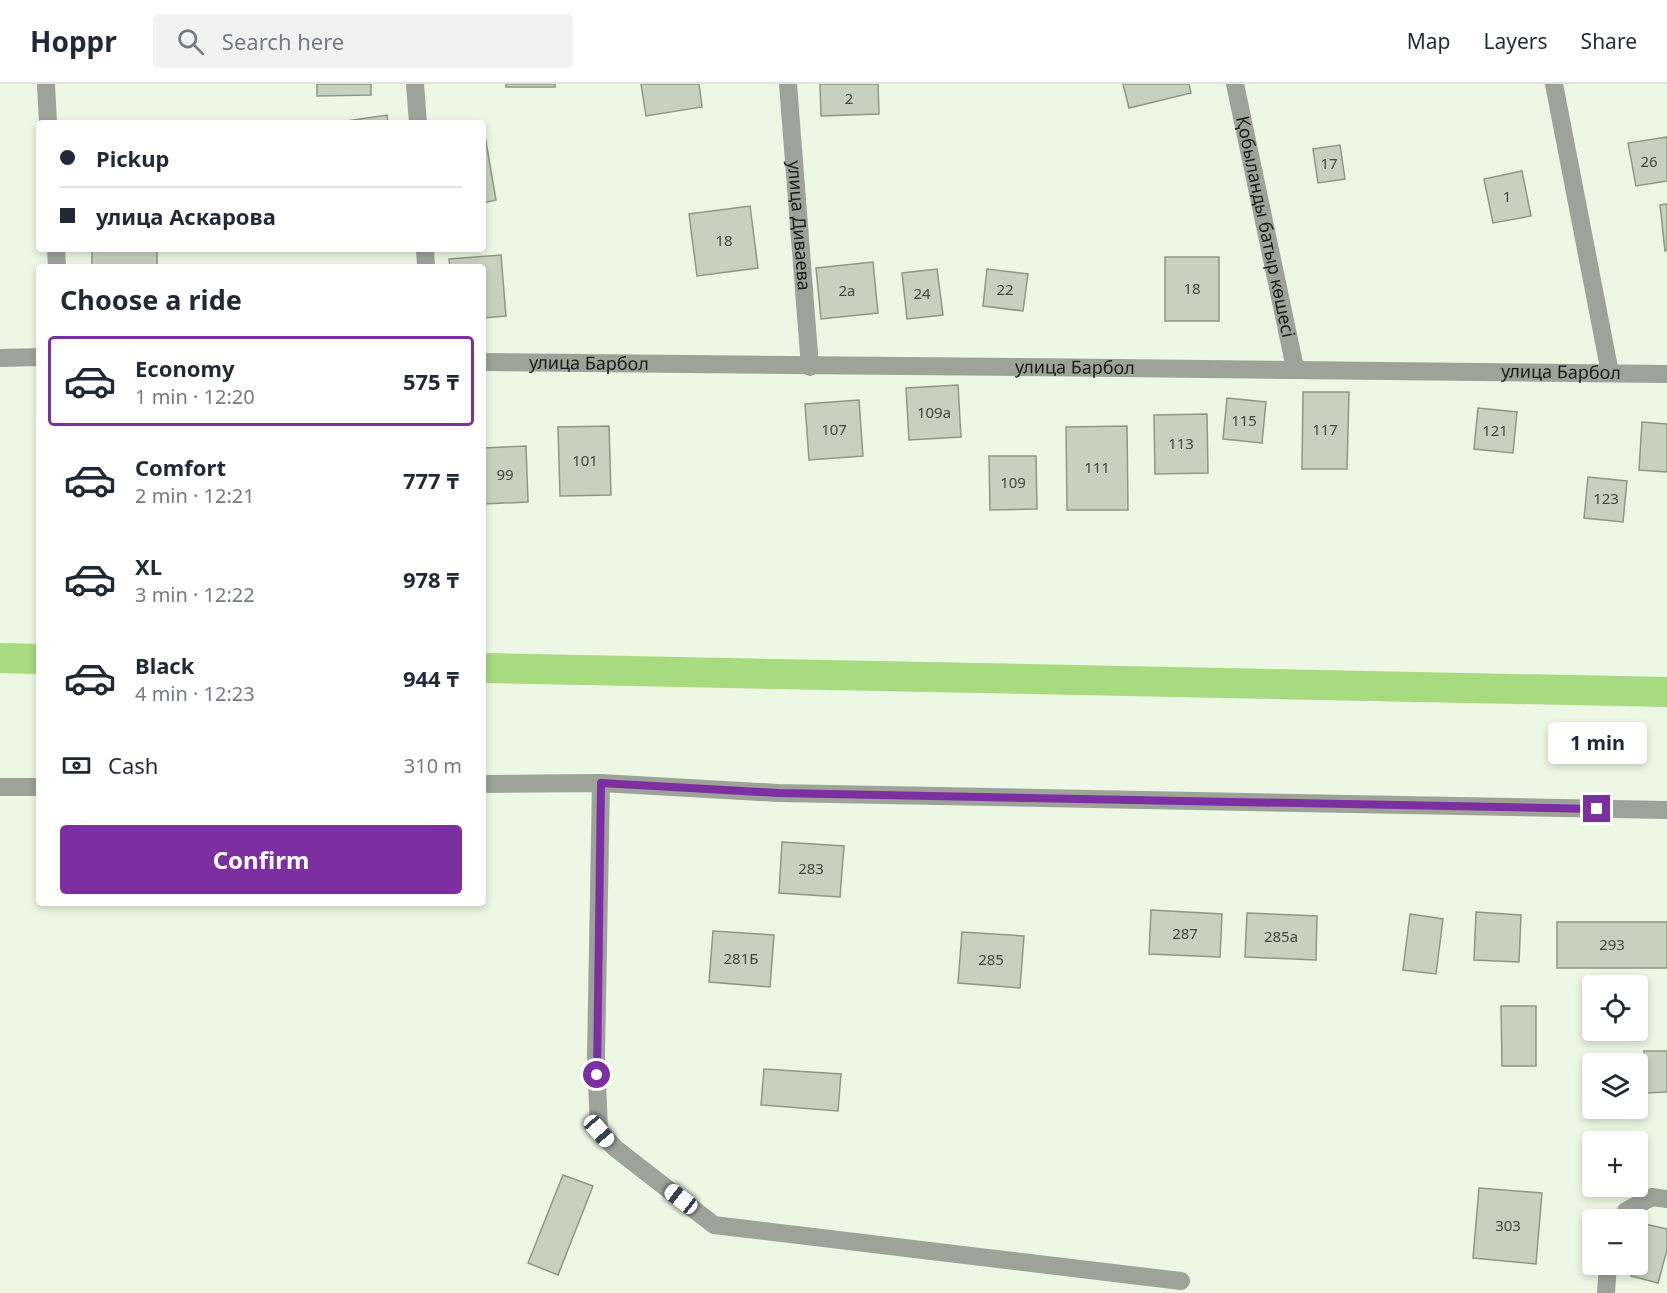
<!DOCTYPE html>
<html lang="en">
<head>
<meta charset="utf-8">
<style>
  body { margin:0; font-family:"Noto Sans",sans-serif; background:#f2f2f3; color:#1f2937; height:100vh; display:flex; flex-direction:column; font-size:22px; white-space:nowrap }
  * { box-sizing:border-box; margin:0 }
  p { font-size:20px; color:#747a83 }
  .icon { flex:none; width:33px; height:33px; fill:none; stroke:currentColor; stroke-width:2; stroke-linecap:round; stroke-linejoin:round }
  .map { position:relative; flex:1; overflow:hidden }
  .drawer { position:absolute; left:36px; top:180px; width:450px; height:642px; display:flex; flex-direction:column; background:#fff; border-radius:6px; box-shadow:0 3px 9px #0003 }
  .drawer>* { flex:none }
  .top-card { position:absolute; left:36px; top:36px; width:450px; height:132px; border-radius:6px; box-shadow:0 3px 9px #0003; display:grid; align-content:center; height:132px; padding:0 24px; background:#fff }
  .controls { position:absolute; left:1582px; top:891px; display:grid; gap:12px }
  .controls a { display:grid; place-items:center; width:66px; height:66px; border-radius:6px; background:#fff; box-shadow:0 3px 9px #0003; font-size:30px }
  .end { position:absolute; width:27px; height:27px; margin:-14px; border:8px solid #7c2fa1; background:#fff; box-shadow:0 0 0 3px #fff }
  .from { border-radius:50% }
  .bubble { position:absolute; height:42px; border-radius:6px; background:#fff; box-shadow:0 3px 9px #0003; font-size:20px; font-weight:700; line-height:42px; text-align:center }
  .car { position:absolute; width:18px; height:36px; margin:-18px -9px; border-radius:8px; box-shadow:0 0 4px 2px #0007; background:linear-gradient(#fff 24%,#345 0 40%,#fff 0 76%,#345 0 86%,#fff 0) }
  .top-card b { display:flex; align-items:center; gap:21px; height:57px; font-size:22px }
  .top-card b+b { border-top:2px solid #e0e1e3 }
  .top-card i { width:15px; height:15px; background:#1f2937 }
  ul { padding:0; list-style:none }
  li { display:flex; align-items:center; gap:18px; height:90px; margin:0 12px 9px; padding:0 12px; border:3px solid transparent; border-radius:6px }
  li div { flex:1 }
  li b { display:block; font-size:22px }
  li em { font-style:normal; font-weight:700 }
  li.current { border-color:#7c2fa1 }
  li>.icon { width:54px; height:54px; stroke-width:1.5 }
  h2 { padding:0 24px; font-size:27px; line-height:72px }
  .pay { display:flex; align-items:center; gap:15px; height:66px; padding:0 24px; font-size:22px }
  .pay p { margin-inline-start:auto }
  .cta { display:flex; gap:12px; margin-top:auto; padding:12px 24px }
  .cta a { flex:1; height:69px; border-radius:6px; background:#7c2fa1; color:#fff; font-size:24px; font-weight:700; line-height:69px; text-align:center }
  header { display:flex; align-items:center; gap:36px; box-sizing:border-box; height:84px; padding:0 30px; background:#fff; border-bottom:2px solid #e0e1e3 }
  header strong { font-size:28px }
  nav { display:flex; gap:33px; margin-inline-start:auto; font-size:21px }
  .search { width:420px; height:54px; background:#f2f2f3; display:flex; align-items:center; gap:15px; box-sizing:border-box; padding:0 21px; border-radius:6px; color:#747a83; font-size:22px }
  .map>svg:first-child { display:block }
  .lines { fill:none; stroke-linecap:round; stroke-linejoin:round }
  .canal { stroke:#a8da80; stroke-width:30 }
  .building { fill:#c6d2be; stroke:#8d9885; stroke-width:1.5 }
  .minor { stroke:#9ea39a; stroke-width:18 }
  .route { stroke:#7c2fa1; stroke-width:8 }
  .labels { text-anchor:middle; stroke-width:6; stroke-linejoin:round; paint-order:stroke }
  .number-label { font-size:15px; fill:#42493e }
  .street-label { font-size:18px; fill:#161b13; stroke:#fff }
</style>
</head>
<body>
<header>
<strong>Hoppr</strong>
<div class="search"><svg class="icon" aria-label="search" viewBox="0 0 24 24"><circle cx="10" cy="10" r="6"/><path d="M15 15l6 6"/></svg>Search here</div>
<nav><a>Map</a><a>Layers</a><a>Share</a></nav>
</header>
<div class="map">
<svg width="1667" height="1209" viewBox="0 0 1667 1209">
  <rect width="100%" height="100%" fill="#ecf8e3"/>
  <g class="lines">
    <g class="canal">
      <polyline points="0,574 39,575"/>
      <polyline points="483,584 1667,608"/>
    </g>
  </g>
  <g class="building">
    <polygon points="317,0 371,0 371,11 317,12"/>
    <rect x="506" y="0" width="49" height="3"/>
    <polygon points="641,0 699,0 702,23 646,32"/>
    <polygon points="820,0 878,0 879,30 821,32"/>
    <polygon points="1123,0 1189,0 1191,9 1129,24"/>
    <polygon points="387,31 388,39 347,39 347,37"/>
    <polygon points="483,52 485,52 496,116 483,119"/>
    <polygon points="1667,53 1667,97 1636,102 1628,59"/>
    <polygon points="1340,61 1345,95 1318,99 1313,65"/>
    <polygon points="1522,87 1531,132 1493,139 1484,95"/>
    <polygon points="1667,120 1667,166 1665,167 1660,121"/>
    <polygon points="750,122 758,184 697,192 689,130"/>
    <rect x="92" y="165" width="65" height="18"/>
    <polygon points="501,171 506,232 483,234 483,183 450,183 449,175"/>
    <rect x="1165" y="173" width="54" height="64"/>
    <polygon points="873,178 878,229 821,235 816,184"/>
    <polygon points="937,185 943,231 907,235 902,189"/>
    <polygon points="987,185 1028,190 1023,227 983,222"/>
    <polygon points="958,301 961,353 909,356 906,304"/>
    <polygon points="1303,308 1349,308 1347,385 1302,385"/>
    <polygon points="1227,314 1266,318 1262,359 1223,355"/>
    <polygon points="859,316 863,372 809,376 805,320"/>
    <polygon points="1478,324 1517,328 1513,369 1474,365"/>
    <polygon points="1207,330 1208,389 1155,390 1154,331"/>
    <polygon points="1642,338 1667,340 1667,388 1639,386"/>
    <polygon points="609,342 611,411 560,412 558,343"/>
    <polygon points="1127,342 1128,426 1067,426 1066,343"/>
    <polygon points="526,362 528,418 483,420 483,364"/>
    <polygon points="989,372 1036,372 1037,425 990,426"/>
    <polygon points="1588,393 1627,397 1623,438 1584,434"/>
    <polygon points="782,758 844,762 840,813 779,809"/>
    <polygon points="1151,826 1222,830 1220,873 1149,870"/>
    <polygon points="1476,828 1521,831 1519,878 1474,876"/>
    <polygon points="1247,829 1317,832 1316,876 1245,873"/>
    <polygon points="1410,830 1443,835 1436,890 1403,886"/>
    <rect x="1557" y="838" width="110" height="46"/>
    <polygon points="713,847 774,851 770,903 709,898"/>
    <polygon points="962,848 1024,852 1020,904 958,899"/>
    <polygon points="1501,922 1536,922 1536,982 1502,982"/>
    <polygon points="1644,967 1667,967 1667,1008 1645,1009"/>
    <polygon points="764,985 841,990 838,1027 761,1021"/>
    <polygon points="563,1091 593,1102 558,1191 528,1179"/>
    <polygon points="1479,1104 1542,1109 1536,1180 1473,1174"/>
    <polygon points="1645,1140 1667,1145 1667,1166 1658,1199 1631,1192 1634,1180 1638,1180 1638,1167"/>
  </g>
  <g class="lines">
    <g class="minor">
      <polyline points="46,0 48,39"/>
      <polyline points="415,0 418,39"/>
      <path id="s1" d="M788 0 810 283"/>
      <path id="s2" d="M1235 0 1295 284"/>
      <polyline points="1554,0 1610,289"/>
      <polyline points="56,165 57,183"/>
      <polyline points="425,165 426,183"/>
      <polyline points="0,274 39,273"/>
      <path id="s3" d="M483 278C878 284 1272 283 1667 290"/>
      <polyline points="601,699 596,972 599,1047 615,1064 714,1141 1181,1197"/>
      <polyline points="483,700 601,699 778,709 1667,726"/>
      <polyline points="0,703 39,703"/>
      <polyline points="1621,1136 1626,1127 1652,1113 1667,1115"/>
      <polyline points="1606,1209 1608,1180"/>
    </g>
  </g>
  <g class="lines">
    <polyline class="route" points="597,991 601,699 778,709 1597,725"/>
  </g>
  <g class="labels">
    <g class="number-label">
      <text x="849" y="20">2</text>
      <text x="1649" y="83">26</text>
      <text x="1329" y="85">17</text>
      <text x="1507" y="118">1</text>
      <text x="724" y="162">18</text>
      <text x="1192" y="210">18</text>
      <text x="1005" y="211">22</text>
      <text x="847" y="212">2а</text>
      <text x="922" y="215">24</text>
      <text x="934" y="334">109а</text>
      <text x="1244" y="342">115</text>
      <text x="834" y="351">107</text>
      <text x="1325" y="351">117</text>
      <text x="1495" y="352">121</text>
      <text x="1181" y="365">113</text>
      <text x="585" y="382">101</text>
      <text x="1097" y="389">111</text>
      <text x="505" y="396">99</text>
      <text x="1013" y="404">109</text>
      <text x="1606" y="420">123</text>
      <text x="811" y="790">283</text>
      <text x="1185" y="855">287</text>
      <text x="1281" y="858">285а</text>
      <text x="1612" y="866">293</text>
      <text x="741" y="880">281Б</text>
      <text x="991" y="881">285</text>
      <text x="1508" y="1147">303</text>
    </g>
    <g class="street-label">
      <text dy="6" stroke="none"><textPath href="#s1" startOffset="142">улица Диваева</textPath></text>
      <text dy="6" stroke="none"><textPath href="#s2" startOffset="146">Қобыланды батыр көшесі</textPath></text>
      <text dy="6" stroke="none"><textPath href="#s3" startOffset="106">улица Барбол</textPath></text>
      <text dy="6" stroke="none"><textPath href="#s3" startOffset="592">улица Барбол</textPath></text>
      <text dy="6" stroke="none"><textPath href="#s3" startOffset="1078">улица Барбол</textPath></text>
    </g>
  </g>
</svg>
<div class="controls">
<a><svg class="icon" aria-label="locate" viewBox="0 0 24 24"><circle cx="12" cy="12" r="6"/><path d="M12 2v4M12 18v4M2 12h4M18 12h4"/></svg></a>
<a><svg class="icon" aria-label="layers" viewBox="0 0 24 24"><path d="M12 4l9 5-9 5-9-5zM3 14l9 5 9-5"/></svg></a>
<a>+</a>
<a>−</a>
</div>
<i class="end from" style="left:597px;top:991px"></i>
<i class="end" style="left:1597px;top:725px"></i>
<div class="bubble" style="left:1548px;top:638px;width:99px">1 min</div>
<i class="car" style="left:599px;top:1047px;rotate:139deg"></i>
<i class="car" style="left:681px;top:1115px;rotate:308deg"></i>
<div class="top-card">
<b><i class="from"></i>Pickup</b>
<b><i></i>улица Аскарова</b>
</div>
<section class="drawer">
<h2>Choose a ride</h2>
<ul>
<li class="current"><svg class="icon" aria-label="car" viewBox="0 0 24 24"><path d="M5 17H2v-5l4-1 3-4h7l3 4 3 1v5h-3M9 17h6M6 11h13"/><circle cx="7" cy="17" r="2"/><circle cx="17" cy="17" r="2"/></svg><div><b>Economy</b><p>1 min · 12:20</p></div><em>575 ₸</em></li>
<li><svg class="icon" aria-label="car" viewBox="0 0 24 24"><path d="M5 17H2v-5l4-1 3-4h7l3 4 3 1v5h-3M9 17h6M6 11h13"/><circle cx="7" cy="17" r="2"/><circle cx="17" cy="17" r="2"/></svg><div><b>Comfort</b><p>2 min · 12:21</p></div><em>777 ₸</em></li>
<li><svg class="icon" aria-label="car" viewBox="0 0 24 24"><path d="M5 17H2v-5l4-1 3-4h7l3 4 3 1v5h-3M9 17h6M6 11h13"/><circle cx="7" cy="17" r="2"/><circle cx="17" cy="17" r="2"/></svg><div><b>XL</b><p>3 min · 12:22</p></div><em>978 ₸</em></li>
<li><svg class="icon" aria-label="car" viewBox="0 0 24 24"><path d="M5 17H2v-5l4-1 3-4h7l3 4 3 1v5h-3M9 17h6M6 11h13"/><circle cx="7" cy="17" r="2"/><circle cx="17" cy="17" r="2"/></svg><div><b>Black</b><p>4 min · 12:23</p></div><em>944 ₸</em></li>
</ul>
<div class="pay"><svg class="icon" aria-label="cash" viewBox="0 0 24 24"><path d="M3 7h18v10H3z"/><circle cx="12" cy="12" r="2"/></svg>Cash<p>310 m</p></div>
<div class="cta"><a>Confirm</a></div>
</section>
</div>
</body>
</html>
